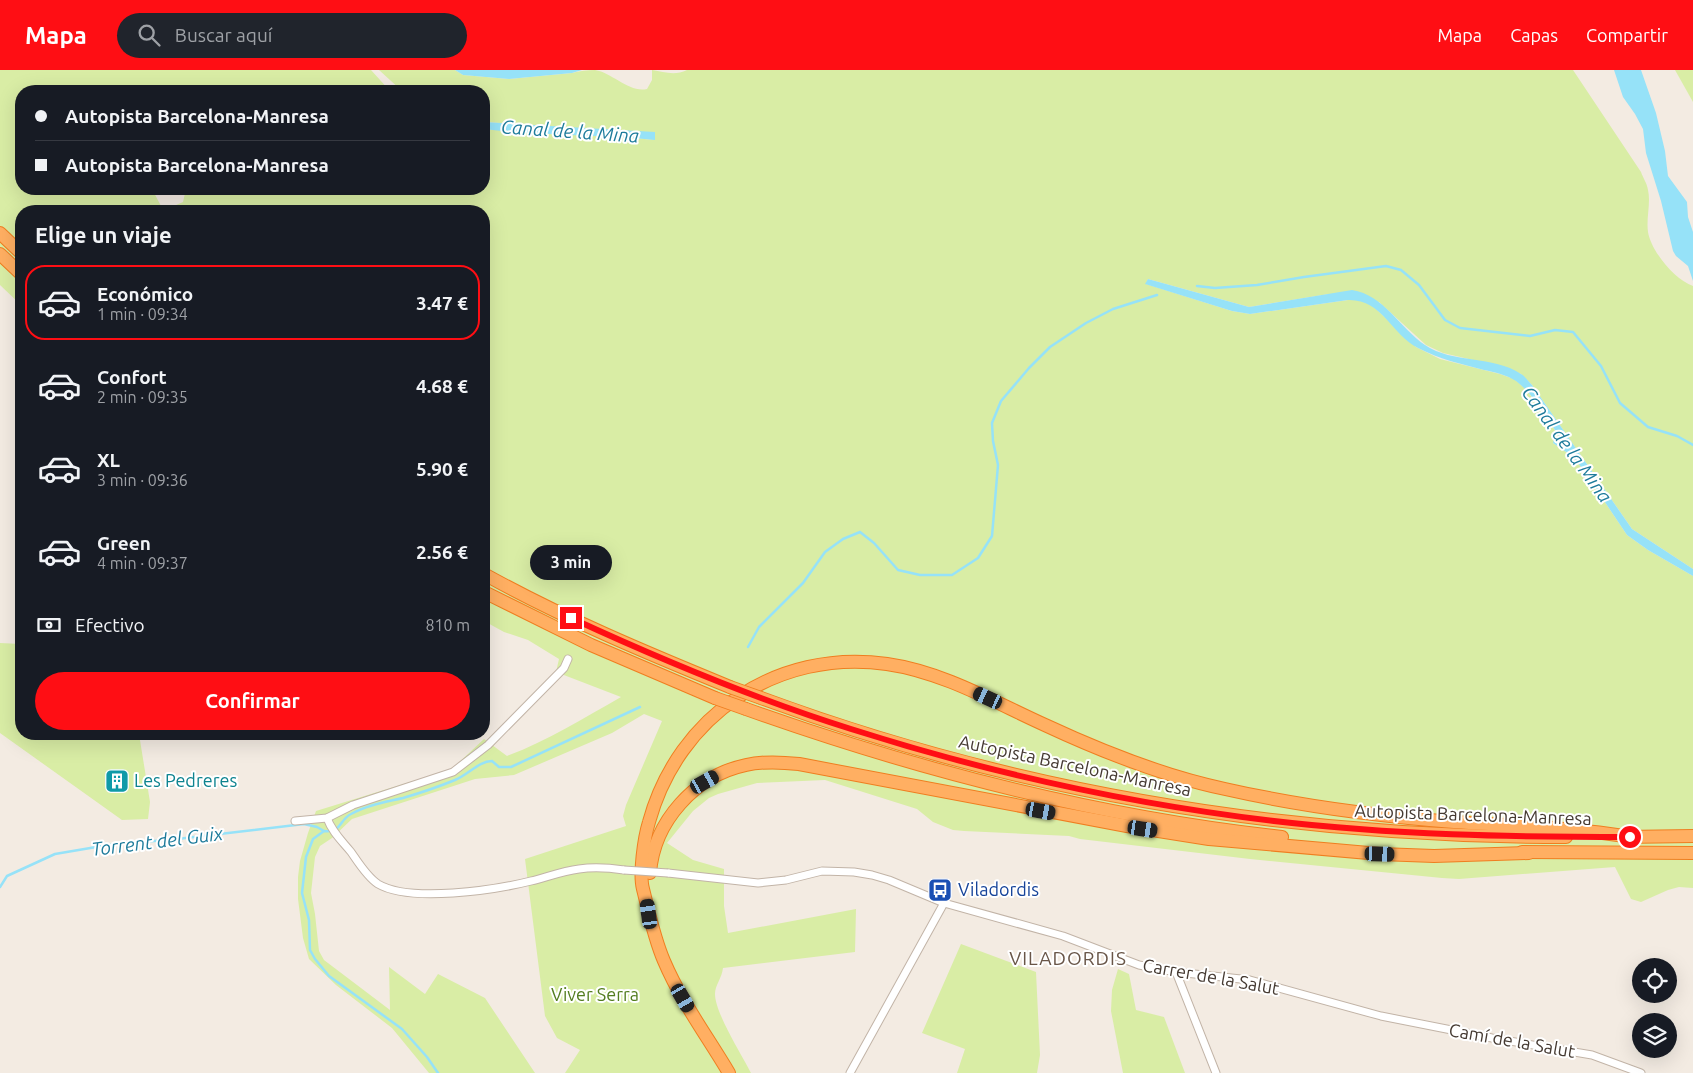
<!DOCTYPE html>
<html lang="es">
<head>
<meta charset="utf-8">
<style>
  body { margin:0; font-family:Ubuntu,sans-serif; background:#20242c; color:#f1f3f6; height:100vh; display:flex; flex-direction:column; font-size:19px; white-space:nowrap }
  * { box-sizing:border-box; margin:0 }
  p { font-size:16px; color:#9ea1a6 }
  .icon { flex:none; width:28px; height:28px; fill:none; stroke:currentColor; stroke-width:2; stroke-linecap:round; stroke-linejoin:round }
  .map { position:relative; flex:1; overflow:hidden }
  .panel { position:absolute; left:15px; top:135px; width:475px; height:535px; display:flex; flex-direction:column; background:#171b24; border-radius:20px; box-shadow:0 5px 20px #0002 }
  .panel>* { flex:none }
  .guide { position:absolute; left:15px; top:15px; width:475px; height:110px; border-radius:20px; box-shadow:0 5px 20px #0002; display:grid; align-content:center; height:110px; padding:0 20px; background:#171b24 }
  .fabs { position:absolute; left:1632px; top:888px; display:grid; gap:10px }
  .fabs a { display:grid; place-items:center; width:45px; height:45px; border-radius:50%; background:#171b24; box-shadow:0 5px 20px #0002; font-size:25px }
  .end { position:absolute; width:22px; height:22px; margin:-11px; border:6px solid #ff0e14; background:#fff; box-shadow:0 0 0 2px #fff }
  .from { border-radius:50% }
  .bubble { position:absolute; height:35px; border-radius:18px; background:#171b24; box-shadow:0 5px 20px #0002; font-size:16px; font-weight:700; line-height:35px; text-align:center }
  .car { position:absolute; width:15px; height:30px; margin:-15px -8px; border-radius:6px; box-shadow:0 0 4px 1px #0007; background:linear-gradient(#222 24%,#8ab4d8 0 40%,#222 0 76%,#8ab4d8 0 86%,#222 0) }
  .guide b { display:flex; align-items:center; gap:18px; height:48px; font-size:19px }
  .guide b+b { border-top:1px solid #363941 }
  .guide i { width:12px; height:12px; background:#f1f3f6 }
  ul { padding:0; list-style:none }
  li { display:flex; align-items:center; gap:15px; height:75px; margin:0 10px 8px; padding:0 10px; border:2px solid transparent; border-radius:20px }
  li div { flex:1 }
  li b { display:block; font-size:19px }
  li em { font-style:normal; font-weight:700 }
  li.current { border-color:#ff0e14 }
  li>.icon { width:45px; height:45px; stroke-width:1.5 }
  h2 { padding:0 20px; font-size:22px; line-height:60px }
  .pay { display:flex; align-items:center; gap:12px; height:55px; padding:0 20px; font-size:19px }
  .pay p { margin-inline-start:auto }
  .button { display:flex; gap:10px; margin-top:auto; padding:10px 20px }
  .button a { flex:1; height:58px; border-radius:30px; background:#ff0e14; color:#fff; font-size:20px; font-weight:700; line-height:58px; text-align:center }
  header { display:flex; align-items:center; gap:30px; box-sizing:border-box; height:70px; padding:0 25px; background:#ff0e14; color:#fff }
  header strong { font-size:24px }
  nav { display:flex; gap:28px; margin-inline-start:auto; font-size:18px }
  .search { width:350px; height:45px; background:#20242c; display:flex; align-items:center; gap:12px; box-sizing:border-box; padding:0 18px; border-radius:28px; color:#9ea1a6; font-size:19px }
  .map>svg:first-child { display:block }
  .green { fill:#d9eda5 }
  .water { fill:#96e2f8 }
  .lines { fill:none; stroke-linecap:round; stroke-linejoin:round }
  .stream { stroke:#96e2f8; stroke-width:2.5 }
  .minor-casing { stroke:#c2b4a7; stroke-width:9 }
  .motorway-casing { stroke:#ef7e20; stroke-width:14 }
  .minor { stroke:#fff; stroke-width:7 }
  .motorway { stroke:#ffaf62; stroke-width:12 }
  .minor-bridge-casing { stroke:#c2b4a7; stroke-width:9; stroke-linecap:butt }
  .motorway-bridge-casing { stroke:#ef7e20; stroke-width:14; stroke-linecap:butt }
  .minor-bridge { stroke:#fff; stroke-width:7 }
  .motorway-bridge { stroke:#ffaf62; stroke-width:12 }
  .route { stroke:#ff0e14; stroke-width:6 }
  .labels { text-anchor:middle; stroke-width:4; stroke-linejoin:round; paint-order:stroke }
  .street-label { font-size:18px; fill:#453a32; stroke:#fff }
  .culture-label { font-size:18px; fill:#0d838f; stroke:#fff; text-anchor:start }
  .transit-label { font-size:18px; fill:#164399; stroke:#fff; text-anchor:start }
  .park-label { font-size:18px; fill:#537d1f; stroke:#fff }
  .water-label { font-size:19px; font-style:italic; fill:#1d7b9b; stroke:#fff }
  .neighbourhood-label { font-size:19px; letter-spacing:1px; fill:#695648; stroke:#fff }
</style>
</head>
<body>
<header>
<strong>Mapa</strong>
<div class="search"><svg class="icon" aria-label="search" viewBox="0 0 24 24"><circle cx="10" cy="10" r="6"/><path d="M15 15l6 6"/></svg>Buscar aquí</div>
<nav><a>Mapa</a><a>Capas</a><a>Compartir</a></nav>
</header>
<div class="map">
<svg width="1693" height="1003" viewBox="0 0 1693 1003">
  <rect width="100%" height="100%" fill="#f3ebe2"/>
  <g class="green">
    <path d="M0 0H371L390 21H21V119H152L161 136 167 139 183 132 186 119H484V59L625 67 654 70 560 57 485 52H484V21H402L379 0H455L463 5 509 9 572 3C579 1 588 0 595 0 613 3 629 23 647 19L652 10V0C664 2 675 6 687 0H1573L1641 102C1643 108 1647 113 1648 120 1651 133 1646 148 1648 162 1651 181 1675 210 1693 216V499L1632 459 1532 315 1521 304 1507 298 1443 283 1426 275 1379 232 1329 224 1249 237 1148 209 1146 214 1232 241 1250 244 1348 230 1359 229 1373 236 1416 277 1440 289 1500 304 1514 309 1526 319 1564 373H1553L1572 386 1582 398 1627 465 1648 480 1693 506V818L1679 817 1668 820 1641 832 1631 829 1615 797 1459 809 1442 808 1250 789 1080 769 1069 766 964 761 953 760 933 752 917 739 825 710 757 713 718 724 709 728 693 741 667 773 693 790 724 799V836L728 863 856 839 855 882 723 898C722 908 715 915 715 924 715 943 742 985 751 1003H565L580 980 557 968 545 946 525 789 626 756 623 746 626 735 662 651 644 644 612 663 514 705 475 709 352 749 332 768 320 776 315 787 311 823 315 844 319 881 324 890 390 940 389 897 425 924 438 904 485 928 535 1003H429L392 958 336 915 309 889 303 868 298 829V807L300 791 308 763 316 741 452 699 484 669 507 686C547 671 584 648 621 627L556 602 559 589 528 570 504 562 484 551V141H21V235L0 215Z"/>
    <polygon points="1675,0 1693,0 1693,32"/>
    <polygon points="0,573 21,574 21,664 139,664 150,732 148,749 122,750 0,663"/>
    <polygon points="961,874 1036,902 1040,985 1037,1003 957,1003 965,979 922,963"/>
    <polygon points="1118,899 1129,904 1136,940 1164,947 1185,1003 1123,1003 1111,941 1112,920"/>
  </g>
  <g class="water">
    <polygon points="455,0 582,0 572,3 509,9 463,5"/>
    <polygon points="1614,0 1641,0 1656,43 1665,81 1668,106 1687,132 1688,147 1693,162 1693,211 1688,196 1676,186 1673,181 1661,131 1646,83 1643,59 1635,44 1623,27"/>
    <path d="M484 52 655 62V70C598 64 541 66 484 59Z"/>
    <path d="M1148 209 1249 237 1352 220C1384 225 1400 258 1425 275 1453 294 1493 285 1521 304 1525 306 1528 311 1532 315L1632 459 1693 499V506L1648 480 1627 465 1582 398 1572 386 1553 373 1554 369 1563 372C1549 352 1536 326 1516 311 1507 305 1494 302 1484 300 1461 294 1439 289 1418 278 1391 264 1382 229 1348 230L1250 244 1232 241 1145 214Z"/>
  </g>
  <g class="lines">
    <g class="stream">
      <polyline points="1197,216 1215,218 1257,215 1304,207 1386,196 1401,200 1419,215 1445,250 1460,258 1530,266 1555,260 1573,262 1601,296 1620,333 1648,357 1677,366 1693,375"/>
      <polyline points="748,577 759,557 803,513 825,482 843,469 860,462 874,473 898,500 920,505 952,505 978,488 992,466 998,395 993,371 992,353 1001,331 1029,298 1050,277 1086,253 1113,239 1157,225"/>
      <polyline points="0,817 7,806 55,784 108,775 177,769 304,754 317,757 324,761"/>
      <path d="M438 1003 427 987 402 959 329 906 315 889 310 880 309 850 302 823 306 787 313 769 324 761C342 763 339 750 351 744 367 735 386 732 403 728 420 723 438 717 455 710 468 705 479 691 492 691L499 697H511L640 637"/>
    </g>
    <g class="minor-casing">
      <g id="minor">
        <path d="M327 748C332 762 342 771 351 782 358 792 367 807 378 814 410 833 495 820 531 811 547 807 563 801 579 799 593 797 610 798 624 800"/>
        <polyline points="295,751 327,748 353,735 453,702 488,675 564,598 568,589"/>
        <polyline points="668,803 758,813 786,810 822,801 854,802 872,805 889,810 944,833 1063,866 1139,895 1176,902 1250,910 1381,946 1492,968 1592,985 1641,1003"/>
        <polyline points="1176,902 1216,1003"/>
        <polyline points="850,1003 944,833"/>
      </g>
    </g>
    <g class="motorway-casing">
      <g id="motorway">
        <polyline points="0,163 21,183"/>
        <polyline points="0,184 21,204"/>
        <path d="M484 504C563 548 647 583 730 617"/>
        <polyline points="484,522 591,575 715,628"/>
        <path d="M761 628C1018 723 1291 767 1566 767"/>
        <path d="M746 639C920 701 1099 747 1282 767"/>
        <polyline points="1623,767 1693,766"/>
        <polyline points="1522,782 1693,783"/>
        <path d="M650 803C654 751 695 706 746 695 763 691 781 692 799 694L1127 756 1209 769 1380 784 1434 786 1529 783"/>
        <path d="M729 1003C707 966 681 931 664 891 654 868 649 843 643 819 639 804 644 768 649 752 678 646 777 578 887 594 943 602 994 632 1045 655 1103 682 1163 706 1225 719 1300 736 1377 746 1454 752 1513 756 1572 757 1630 767"/>
      </g>
    </g>
    <use href="#minor" class="minor"/>
    <use href="#motorway" class="motorway"/>
    <g class="minor-bridge-casing">
      <polyline id="minor-bridge" points="624,800 668,803"/>
    </g>
    <g class="motorway-bridge-casing">
      <g id="motorway-bridge">
        <polyline points="730,617 761,628"/>
        <polyline points="715,628 746,639"/>
      </g>
    </g>
    <use href="#minor-bridge" class="minor-bridge"/>
    <use href="#motorway-bridge" class="motorway-bridge"/>
  </g>
  <g class="lines">
    <path class="route" d="M571 548C662 590 755 629 851 659 989 703 1131 734 1274 751 1393 765 1511 767 1630 767"/>
  </g>
  <defs>
    <g id="building-square" transform="scale(1.25)"><rect x="-9" y="-9" width="18" height="18" rx="4" fill="#0f9aa8" stroke="#fff"/><path d="M-4-6H4V6H1V3H-1V6H-4ZM-2.5-4.3h1.7v1.8h-1.7ZM.8-4.3h1.7v1.8H.8ZM-2.5-1h1.7V.8h-1.7ZM.8-1h1.7V.8H.8Z" fill="#fff"/></g>
    <g id="bus-square" transform="scale(1.25)"><rect x="-9" y="-9" width="18" height="18" rx="4" fill="#1a4fb4" stroke="#fff"/><path d="M-5-6H5V4H4V6H2V4H-2V6H-4V4H-5ZM-3.5-4V0h7V-4ZM-3.5 1.2v1.5H-2V1.2ZM2 1.2v1.5H3.5V1.2Z" fill="#fff"/></g>
  </defs>
  <g fill-rule="evenodd">
    <use href="#building-square" x="117" y="711"/>
    <use href="#bus-square" x="940" y="820"/>
  </g>
  <g class="labels">
    <g class="street-label">
      <text transform="translate(1075 696) rotate(12)" y="6">Autopista Barcelona-Manresa</text>
      <text transform="translate(1473 745) rotate(2)" y="6">Autopista Barcelona-Manresa</text>
      <text transform="translate(1211 907) rotate(10)" y="6">Carrer de la Salut</text>
      <text transform="translate(1512 971) rotate(10)" y="6">Camí de la Salut</text>
    </g>
    <g class="culture-label">
      <text x="134" y="717">Les Pedreres</text>
    </g>
    <g class="transit-label">
      <text x="958" y="826">Viladordis</text>
    </g>
    <g class="park-label">
      <text x="595" y="931">Viver Serra</text>
    </g>
    <g class="water-label">
      <text transform="translate(570 61) rotate(4)" y="7">Canal de la Mina</text>
      <text transform="translate(1567 374) rotate(54)" y="7">Canal de la Mina</text>
      <text transform="translate(157 771) rotate(-7)" y="7">Torrent del Guix</text>
    </g>
    <g class="neighbourhood-label">
      <text x="1068" y="895">VILADORDIS</text>
    </g>
  </g>
</svg>
<div class="fabs">
<a><svg class="icon" aria-label="locate" viewBox="0 0 24 24"><circle cx="12" cy="12" r="6"/><path d="M12 2v4M12 18v4M2 12h4M18 12h4"/></svg></a>
<a><svg class="icon" aria-label="layers" viewBox="0 0 24 24"><path d="M12 4l9 5-9 5-9-5zM3 14l9 5 9-5"/></svg></a>
</div>
<i class="end from" style="left:1630px;top:767px"></i>
<i class="end" style="left:571px;top:548px"></i>
<div class="bubble" style="left:530px;top:475px;width:82px">3 min</div>
<i class="car" style="left:988px;top:628px;rotate:295deg"></i>
<i class="car" style="left:705px;top:712px;rotate:61deg"></i>
<i class="car" style="left:1041px;top:741px;rotate:100deg"></i>
<i class="car" style="left:1143px;top:759px;rotate:99deg"></i>
<i class="car" style="left:1380px;top:784px;rotate:92deg"></i>
<i class="car" style="left:649px;top:844px;rotate:352deg"></i>
<i class="car" style="left:683px;top:928px;rotate:150deg"></i>
<div class="guide">
<b><i class="from"></i>Autopista Barcelona-Manresa</b>
<b><i></i>Autopista Barcelona-Manresa</b>
</div>
<section class="panel">
<h2>Elige un viaje</h2>
<ul>
<li class="current"><svg class="icon" aria-label="car" viewBox="0 0 24 24"><path d="M5 17H2v-5l4-1 3-4h7l3 4 3 1v5h-3M9 17h6M6 11h13"/><circle cx="7" cy="17" r="2"/><circle cx="17" cy="17" r="2"/></svg><div><b>Económico</b><p>1 min · 09:34</p></div><em>3.47 €</em></li>
<li><svg class="icon" aria-label="car" viewBox="0 0 24 24"><path d="M5 17H2v-5l4-1 3-4h7l3 4 3 1v5h-3M9 17h6M6 11h13"/><circle cx="7" cy="17" r="2"/><circle cx="17" cy="17" r="2"/></svg><div><b>Confort</b><p>2 min · 09:35</p></div><em>4.68 €</em></li>
<li><svg class="icon" aria-label="car" viewBox="0 0 24 24"><path d="M5 17H2v-5l4-1 3-4h7l3 4 3 1v5h-3M9 17h6M6 11h13"/><circle cx="7" cy="17" r="2"/><circle cx="17" cy="17" r="2"/></svg><div><b>XL</b><p>3 min · 09:36</p></div><em>5.90 €</em></li>
<li><svg class="icon" aria-label="car" viewBox="0 0 24 24"><path d="M5 17H2v-5l4-1 3-4h7l3 4 3 1v5h-3M9 17h6M6 11h13"/><circle cx="7" cy="17" r="2"/><circle cx="17" cy="17" r="2"/></svg><div><b>Green</b><p>4 min · 09:37</p></div><em>2.56 €</em></li>
</ul>
<div class="pay"><svg class="icon" aria-label="cash" viewBox="0 0 24 24"><path d="M3 7h18v10H3z"/><circle cx="12" cy="12" r="2"/></svg>Efectivo<p>810 m</p></div>
<div class="button"><a>Confirmar</a></div>
</section>
</div>
</body>
</html>
